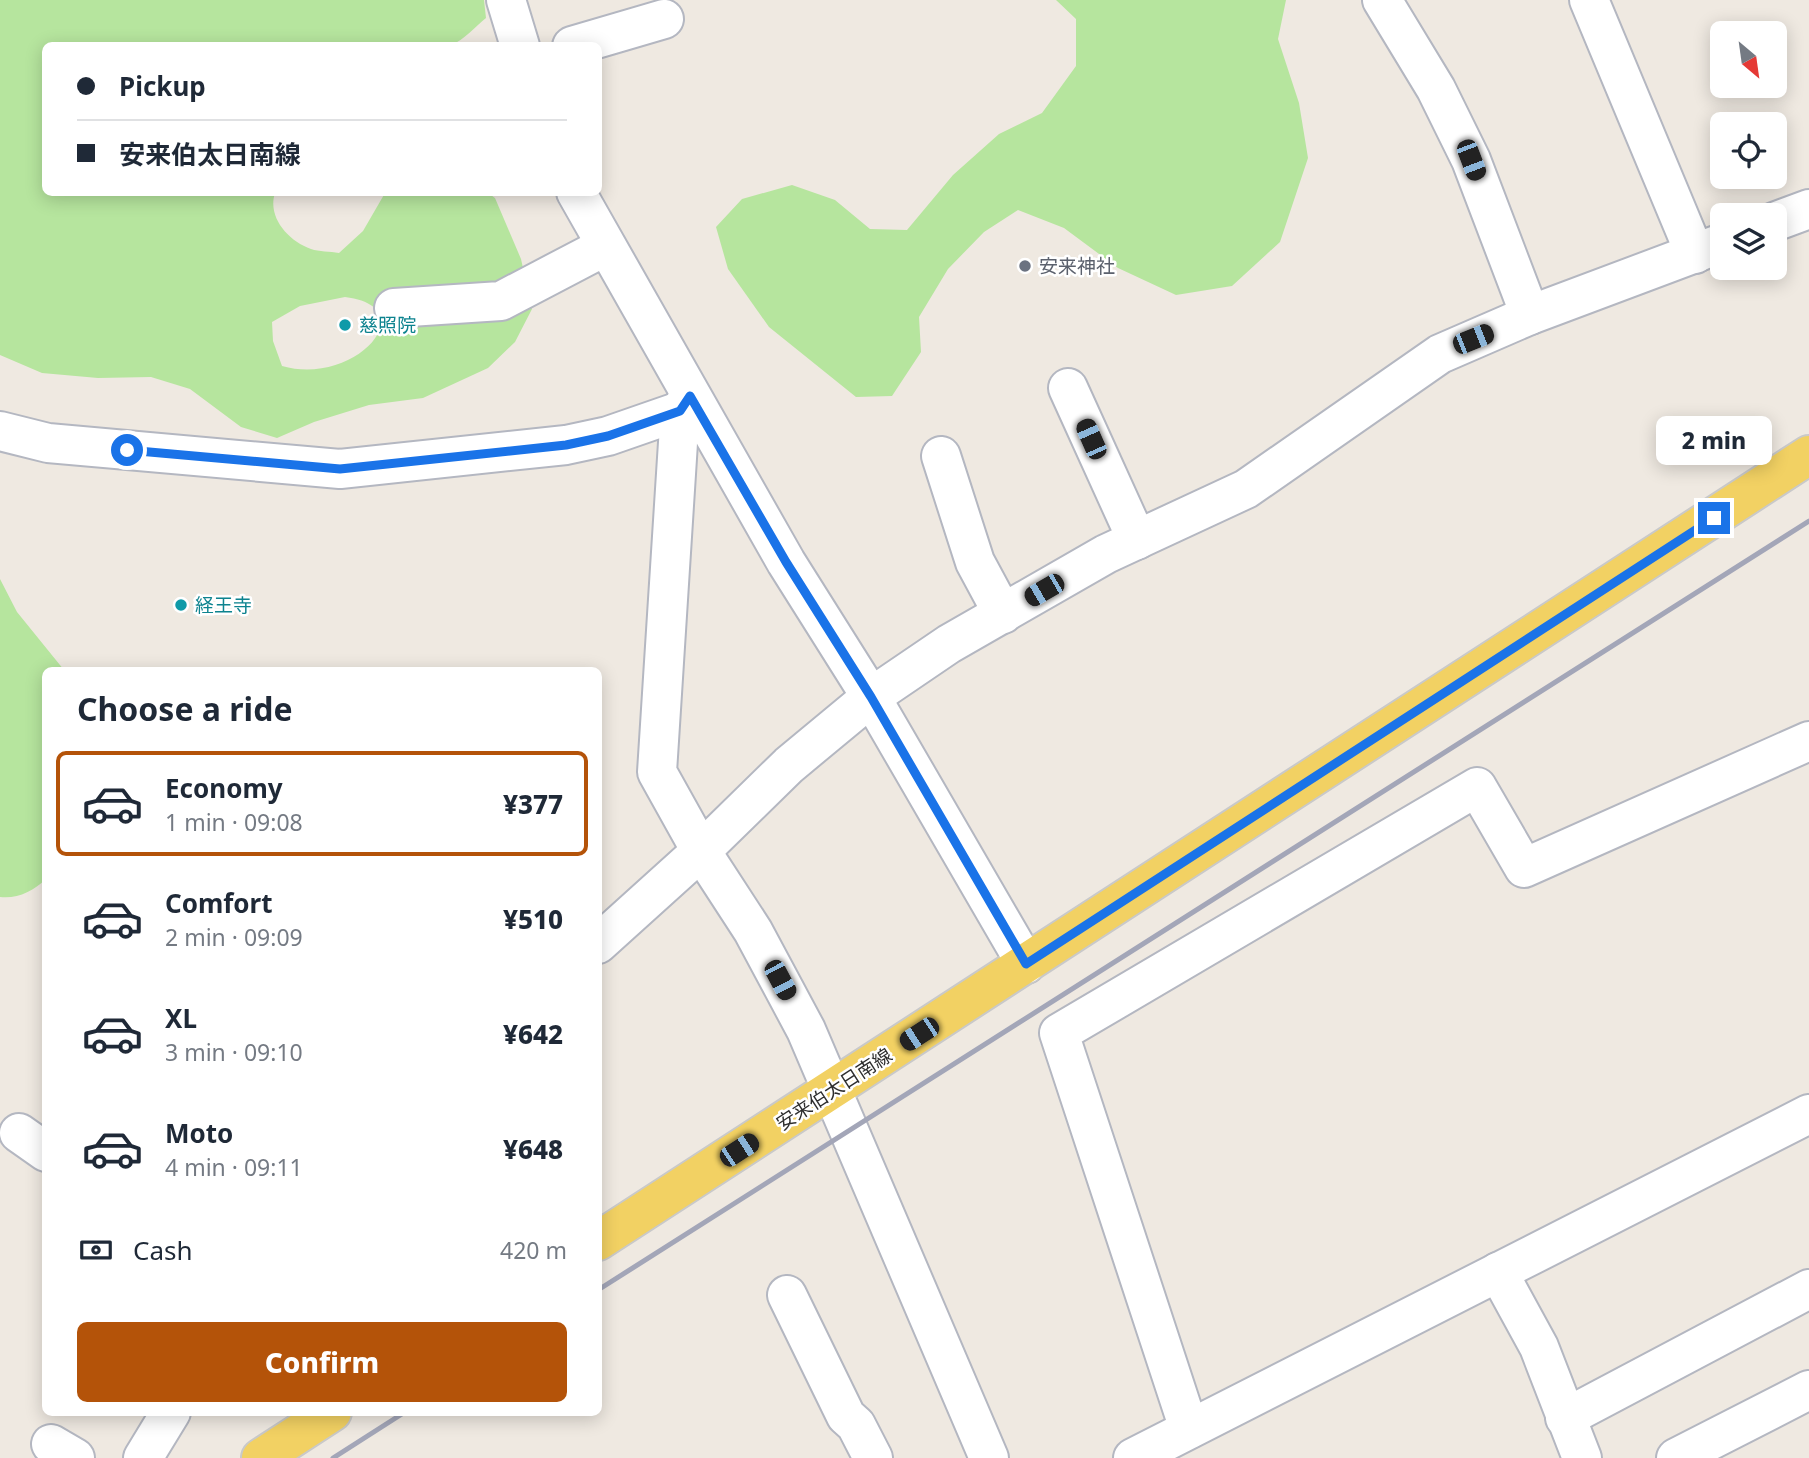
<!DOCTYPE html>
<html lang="en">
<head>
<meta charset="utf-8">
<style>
  body { margin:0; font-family:"Noto Sans","Noto Sans JP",sans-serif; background:#f2f2f3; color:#1f2937; height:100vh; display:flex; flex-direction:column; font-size:26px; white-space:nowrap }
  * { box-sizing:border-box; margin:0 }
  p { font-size:23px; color:#747a83 }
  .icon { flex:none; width:38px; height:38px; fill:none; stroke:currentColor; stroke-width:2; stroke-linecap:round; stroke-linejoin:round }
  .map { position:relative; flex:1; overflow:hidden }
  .drawer { position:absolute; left:42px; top:667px; width:560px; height:749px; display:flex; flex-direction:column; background:#fff; border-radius:10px; box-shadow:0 4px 18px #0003 }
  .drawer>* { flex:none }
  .top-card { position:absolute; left:42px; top:42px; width:560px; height:154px; border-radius:10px; box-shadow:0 4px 18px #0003; display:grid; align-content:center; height:154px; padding:0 35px; background:#fff }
  .needle { width:46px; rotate:151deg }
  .controls { position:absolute; left:1710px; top:21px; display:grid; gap:14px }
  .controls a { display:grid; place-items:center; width:77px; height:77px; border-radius:10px; background:#fff; box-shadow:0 4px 18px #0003; font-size:35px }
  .end { position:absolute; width:32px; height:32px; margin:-16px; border:9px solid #1a73e8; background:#fff; box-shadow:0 0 0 4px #fff }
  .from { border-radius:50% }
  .bubble { position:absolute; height:49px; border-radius:10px; background:#fff; box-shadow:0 4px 18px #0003; font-size:23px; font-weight:800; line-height:49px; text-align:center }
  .car { position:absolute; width:21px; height:42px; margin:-21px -10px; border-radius:9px; box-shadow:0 0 5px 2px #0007; background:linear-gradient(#222 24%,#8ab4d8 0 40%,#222 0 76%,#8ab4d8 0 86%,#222 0) }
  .top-card b { display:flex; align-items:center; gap:24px; height:66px; font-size:26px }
  .top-card b+b { border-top:2px solid #e0e1e3 }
  .top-card i { width:18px; height:18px; background:#1f2937 }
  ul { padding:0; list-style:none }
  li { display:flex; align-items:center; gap:21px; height:105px; margin:0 14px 10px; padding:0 21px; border:4px solid transparent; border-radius:10px }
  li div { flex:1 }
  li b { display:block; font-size:26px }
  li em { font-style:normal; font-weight:800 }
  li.on { border-color:#b45309 }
  li>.icon { width:63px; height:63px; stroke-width:1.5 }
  h2 { padding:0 35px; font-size:32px; line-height:84px }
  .pay { display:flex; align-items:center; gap:18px; height:77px; padding:0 35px; font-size:26px }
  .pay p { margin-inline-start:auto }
  .primary-button { display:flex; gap:14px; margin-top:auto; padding:14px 35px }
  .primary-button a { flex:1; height:80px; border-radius:10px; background:#b45309; color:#fff; font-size:28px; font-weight:800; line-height:80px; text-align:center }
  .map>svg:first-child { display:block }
  .green { fill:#b6e59e; fill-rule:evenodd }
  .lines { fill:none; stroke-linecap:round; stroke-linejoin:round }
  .minor-casing { stroke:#b4b7c1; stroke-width:42 }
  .major-casing { stroke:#c9c9c9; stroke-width:42 }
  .minor { stroke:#fff; stroke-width:38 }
  .major { stroke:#f2d163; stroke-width:38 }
  .rail { stroke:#a3a6b8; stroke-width:5 }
  .route { stroke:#1a73e8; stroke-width:9 }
  .worship-dot { fill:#6b7280; stroke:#fff; stroke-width:2.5 }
  .culture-dot { fill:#0f9aa8; stroke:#fff; stroke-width:2.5 }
  .labels { text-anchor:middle; stroke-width:5; stroke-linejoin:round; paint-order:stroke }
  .worship-label { font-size:19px; fill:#5b616d; stroke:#fff; text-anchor:start }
  .culture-label { font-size:19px; fill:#0d838f; stroke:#fff; text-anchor:start }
  .street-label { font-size:19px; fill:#2e2e2e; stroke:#fff }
</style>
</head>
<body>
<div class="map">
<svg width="1809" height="1458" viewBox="0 0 1809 1458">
  <rect width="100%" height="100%" fill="#efe9e1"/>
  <g class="green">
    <path d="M0 0H484L486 18C476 26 463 41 451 45 428 53 371 37 352 46H46V192L275 193C267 217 288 241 311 249 319 252 330 251 339 253L363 231 385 193H488L495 198 521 259 532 309 515 342 488 368 423 398 369 405 314 422 277 438 241 427 190 389 151 377 98 378 42 373 0 355ZM345 297C426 307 355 387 282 366L273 341 272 322 300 306Z"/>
    <polygon points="1056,0 1286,0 1278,39 1299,103 1308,158 1280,242 1232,286 1176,295 1118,268 1064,228 1018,210 984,232 948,269 919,317 921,352 892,396 856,397 769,327 728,269 716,227 742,199 792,185 835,200 870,229 907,230 953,175 999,134 1042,113 1076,66 1076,19"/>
    <path d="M0 579 17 612 64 670H46L45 880C33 891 18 899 0 897Z"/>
  </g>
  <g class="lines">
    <g class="minor-casing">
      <g id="minor">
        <polyline points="506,0 520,46"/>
        <polyline points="1382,0 1436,89 1471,160 1530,315"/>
        <polyline points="1589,0 1695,254"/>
        <polyline points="572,46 664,19"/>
        <polyline points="576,192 786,562 871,697 1026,964"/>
        <polyline points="1774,222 1809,209"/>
        <polyline points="394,308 501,301 606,246"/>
        <polyline points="1068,388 1137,540"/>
        <polyline points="690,396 680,411 657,772 701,851 753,931 806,1030 989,1458"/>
        <polyline points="0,431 48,443 340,469 566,445 608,436 680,411"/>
        <polyline points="941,456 975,562 1003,614"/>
        <polyline points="598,944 701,851 789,765 871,697 949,644 1106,554 1246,489 1440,354 1530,315 1722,243"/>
        <polyline points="19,1133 46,1152"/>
        <polyline points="1498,1272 1539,1347 1582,1458"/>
        <polyline points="787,1295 846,1416 856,1425 873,1458"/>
        <polyline points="1565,1418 1809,1289"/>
        <polyline points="1189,1429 1059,1033 1477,787 1524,868 1809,741"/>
        <polyline points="51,1444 75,1458"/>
        <polyline points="143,1458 171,1412"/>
        <polyline points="1133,1458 1809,1114"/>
        <polyline points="1676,1458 1809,1390"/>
      </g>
    </g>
    <g class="major-casing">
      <g id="major">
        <polyline points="598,1241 1809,455"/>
        <polyline points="261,1458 332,1412"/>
      </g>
    </g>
    <use href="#minor" class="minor"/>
    <use href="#major" class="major"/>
    <g class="rail">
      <polyline points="598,1290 1809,521"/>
      <polyline points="333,1458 405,1412"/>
    </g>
  </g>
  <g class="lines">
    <polyline class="route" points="127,450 340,469 566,445 608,436 680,411 690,396 786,562 871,697 1026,964 1714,518"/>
  </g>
  <circle class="worship-dot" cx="1025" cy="266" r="7"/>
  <g class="culture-dot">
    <circle cx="345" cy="325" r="7"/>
    <circle cx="181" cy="605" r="7"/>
  </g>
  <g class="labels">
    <g class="worship-label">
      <text x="1039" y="273">安来神社</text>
    </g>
    <g class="culture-label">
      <text x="359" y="332">慈照院</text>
      <text x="195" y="612">経王寺</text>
    </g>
    <g class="street-label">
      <text transform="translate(834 1089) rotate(-33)" y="7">安来伯太日南線</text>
    </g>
  </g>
</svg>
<div class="controls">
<a><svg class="needle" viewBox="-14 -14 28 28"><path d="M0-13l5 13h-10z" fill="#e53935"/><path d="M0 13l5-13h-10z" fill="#747a83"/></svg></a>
<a><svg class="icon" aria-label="locate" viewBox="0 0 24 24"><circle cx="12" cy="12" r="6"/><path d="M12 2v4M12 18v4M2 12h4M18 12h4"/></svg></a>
<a><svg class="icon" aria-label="layers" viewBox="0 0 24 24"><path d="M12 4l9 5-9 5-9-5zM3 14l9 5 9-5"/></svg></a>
</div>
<i class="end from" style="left:127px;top:450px"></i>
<i class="end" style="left:1714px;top:518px"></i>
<div class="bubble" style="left:1656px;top:416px;width:116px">2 min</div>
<i class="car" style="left:1471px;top:160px;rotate:159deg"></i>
<i class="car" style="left:1473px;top:339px;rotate:68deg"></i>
<i class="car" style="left:1091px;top:439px;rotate:336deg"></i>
<i class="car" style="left:1044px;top:590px;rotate:240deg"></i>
<i class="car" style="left:780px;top:980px;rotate:152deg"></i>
<i class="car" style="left:919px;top:1034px;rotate:237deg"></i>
<i class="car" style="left:739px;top:1150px;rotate:57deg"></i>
<div class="top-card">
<b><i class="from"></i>Pickup</b>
<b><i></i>安来伯太日南線</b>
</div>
<section class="drawer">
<h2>Choose a ride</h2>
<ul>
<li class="on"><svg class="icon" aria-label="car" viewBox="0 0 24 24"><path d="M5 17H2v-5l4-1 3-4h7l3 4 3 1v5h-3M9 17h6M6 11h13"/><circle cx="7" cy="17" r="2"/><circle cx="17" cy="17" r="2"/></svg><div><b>Economy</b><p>1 min · 09:08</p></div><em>¥377</em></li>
<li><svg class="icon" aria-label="car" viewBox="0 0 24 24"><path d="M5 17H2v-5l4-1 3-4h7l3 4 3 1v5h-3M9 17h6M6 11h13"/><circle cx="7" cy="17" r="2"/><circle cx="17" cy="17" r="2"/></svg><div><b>Comfort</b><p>2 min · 09:09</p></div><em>¥510</em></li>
<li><svg class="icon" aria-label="car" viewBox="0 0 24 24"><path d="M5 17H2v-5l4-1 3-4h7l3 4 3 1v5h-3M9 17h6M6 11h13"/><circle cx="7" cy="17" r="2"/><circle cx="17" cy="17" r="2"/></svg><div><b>XL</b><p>3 min · 09:10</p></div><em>¥642</em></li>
<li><svg class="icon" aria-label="car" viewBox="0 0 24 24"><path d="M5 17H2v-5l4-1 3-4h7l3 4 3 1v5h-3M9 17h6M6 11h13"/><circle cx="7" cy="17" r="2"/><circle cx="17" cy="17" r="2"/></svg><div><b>Moto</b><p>4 min · 09:11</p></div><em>¥648</em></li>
</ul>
<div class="pay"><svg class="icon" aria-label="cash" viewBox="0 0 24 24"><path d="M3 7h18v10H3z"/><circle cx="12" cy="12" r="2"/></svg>Cash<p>420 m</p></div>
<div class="primary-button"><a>Confirm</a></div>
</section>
</div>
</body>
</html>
